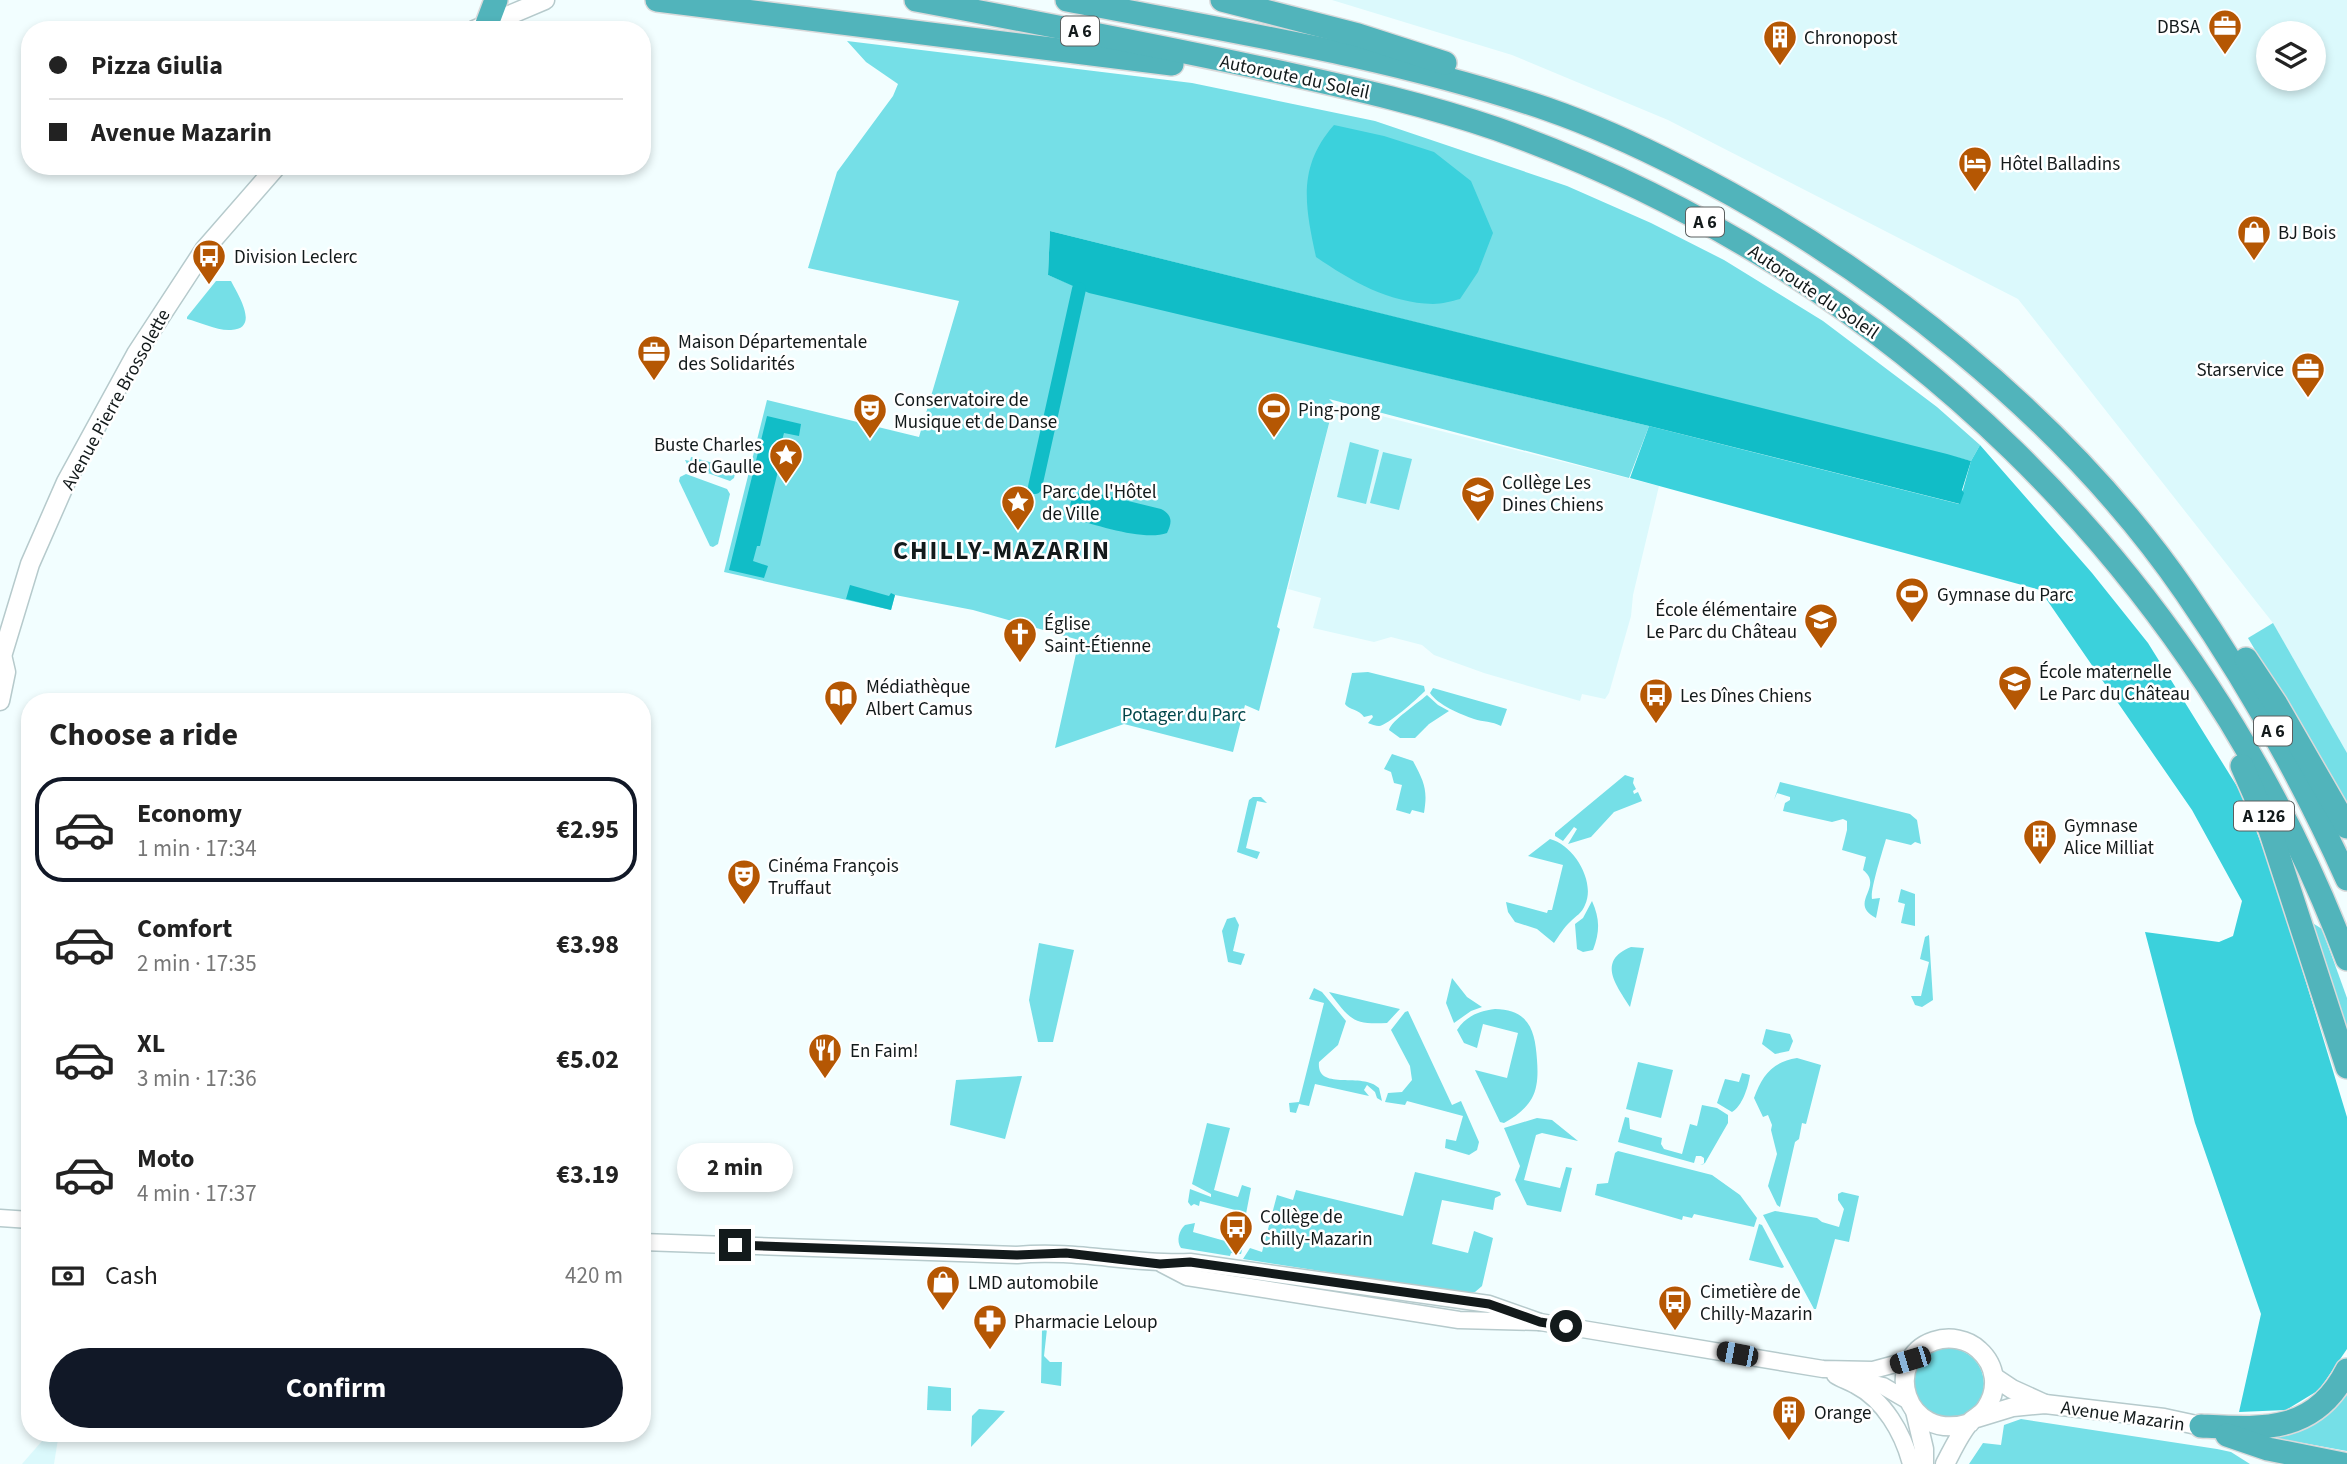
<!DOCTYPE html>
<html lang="en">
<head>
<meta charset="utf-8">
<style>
  body { margin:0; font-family:"Source Sans 3",sans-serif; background:#f6f6f6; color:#222; height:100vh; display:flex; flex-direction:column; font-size:26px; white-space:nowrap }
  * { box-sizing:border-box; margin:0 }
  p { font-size:23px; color:#767676 }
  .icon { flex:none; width:38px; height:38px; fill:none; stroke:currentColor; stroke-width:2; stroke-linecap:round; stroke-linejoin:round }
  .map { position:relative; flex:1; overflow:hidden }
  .sheet { position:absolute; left:21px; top:693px; width:630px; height:749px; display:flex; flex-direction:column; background:#fff; border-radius:28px; box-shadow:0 4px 10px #0003 }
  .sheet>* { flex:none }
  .guide { position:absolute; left:21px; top:21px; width:630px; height:154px; border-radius:28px; box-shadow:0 4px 10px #0003; display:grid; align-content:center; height:154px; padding:0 28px; background:#fff }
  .buttons { position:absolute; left:2256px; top:21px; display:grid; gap:14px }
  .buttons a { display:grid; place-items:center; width:70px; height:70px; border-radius:50%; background:#fff; box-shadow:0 4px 10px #0003; font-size:35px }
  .end { position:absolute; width:32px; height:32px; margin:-16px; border:9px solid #131a1b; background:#fff; box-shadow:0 0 0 4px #fff }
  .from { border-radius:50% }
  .bubble { position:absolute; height:49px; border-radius:24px; background:#fff; box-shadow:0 4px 10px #0003; font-size:23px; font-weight:700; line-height:49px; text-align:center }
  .car { position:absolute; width:21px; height:42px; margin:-21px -10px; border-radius:9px; box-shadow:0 0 5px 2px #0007; background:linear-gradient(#222 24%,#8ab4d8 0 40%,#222 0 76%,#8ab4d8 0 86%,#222 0) }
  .guide b { display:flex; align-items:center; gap:24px; height:66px; font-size:26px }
  .guide b+b { border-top:2px solid #e0e0e0 }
  .guide i { width:18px; height:18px; background:#222 }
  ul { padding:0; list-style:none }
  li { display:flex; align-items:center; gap:21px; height:105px; margin:0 14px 10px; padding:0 14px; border:4px solid transparent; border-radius:28px }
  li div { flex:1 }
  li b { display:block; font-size:26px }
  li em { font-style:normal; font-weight:700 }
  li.on { border-color:#111827 }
  li>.icon { width:63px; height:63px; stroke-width:1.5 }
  h2 { padding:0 28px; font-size:32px; line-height:84px }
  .pay { display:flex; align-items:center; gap:18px; height:77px; padding:0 28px; font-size:26px }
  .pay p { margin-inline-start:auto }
  .action { display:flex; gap:14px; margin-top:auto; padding:14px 28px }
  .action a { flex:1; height:80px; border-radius:42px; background:#111827; color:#fff; font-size:28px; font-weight:700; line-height:80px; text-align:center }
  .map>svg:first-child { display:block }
  .built { fill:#dbf9fc; fill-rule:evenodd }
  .green { fill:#75dfe7 }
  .forest { fill:#3bd1dc }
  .water { fill:#11bdc7 }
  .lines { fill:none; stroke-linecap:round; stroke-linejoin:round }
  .canal { stroke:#11bdc7; stroke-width:14 }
  .tertiary-casing { stroke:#b6cacc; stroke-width:19 }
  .secondary-casing { stroke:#b6cacc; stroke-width:21 }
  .motorway-casing { stroke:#d9dadb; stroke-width:26 }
  .tertiary { stroke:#fff; stroke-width:16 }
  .secondary { stroke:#fff; stroke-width:18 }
  .motorway { stroke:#51b4bb; stroke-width:23 }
  .route { stroke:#131a1b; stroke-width:9 }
  .labels { text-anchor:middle; stroke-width:5; stroke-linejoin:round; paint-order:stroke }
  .shield { fill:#fff; stroke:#5a5f5f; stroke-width:2 }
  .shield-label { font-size:18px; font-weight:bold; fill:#131a1b }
  .poi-label { font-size:19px; fill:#131a1b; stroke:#fff; text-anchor:start }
  .street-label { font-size:19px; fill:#131a1b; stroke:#fff }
  .park-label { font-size:19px; fill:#01464a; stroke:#fff }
  .district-label { font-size:26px; font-weight:bold; letter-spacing:2px; fill:#131a1b; stroke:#fff }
</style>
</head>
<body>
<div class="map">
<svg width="2347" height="1464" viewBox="0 0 2347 1464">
  <rect width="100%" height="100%" fill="#f2feff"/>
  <g class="built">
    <path d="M1332 0H2347V753L2273 623 2018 299 1668 120 1512 55ZM2268 33H2314V79H2268Z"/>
    <polygon points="1334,404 1659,486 1633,595 1631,616 1609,693 1605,699 1582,694 1580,701 1484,673 1434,655 1422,645 1391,637 1374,642 1313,628 1321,598 1288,589"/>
    <polygon points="49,1433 59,1433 54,1464 22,1464"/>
  </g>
  <g class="green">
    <polygon points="847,41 1192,83 1375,121 1567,186 1651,223 1724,260 1823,321 1937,407 1980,445 1971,461 1050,231 1048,275 1089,292 1649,426 1629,478 1329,399 1334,404 1277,627 1280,629 1259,711 1245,705 1233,752 1124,724 1055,748 1079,640 973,610 895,595 891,610 724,572 767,400 919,437 959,301 808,268 837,172 893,96 898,84 866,62"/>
    <path d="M216 281H231C237 293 261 329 231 330 217 331 200 322 187 319V317Z"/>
    <polygon points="1350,442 1379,450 1366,504 1337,497"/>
    <polygon points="1383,452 1412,459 1399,510 1370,503"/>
    <polygon points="691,457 736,469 734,478 730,481 688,466 685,460 690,461"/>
    <polygon points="686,474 727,489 730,494 718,544 713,547 710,546 679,481 680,477"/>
    <polygon points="2273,623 2347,753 2347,805 2248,638"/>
    <path d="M1368 672 1424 686 1425 691C1418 698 1387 726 1379 726 1376 726 1371 724 1368 723L1373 717 1372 715 1364 717C1359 709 1349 710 1345 704L1352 673Z"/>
    <path d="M1433 688 1507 709 1501 726C1492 721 1483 722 1474 719 1460 714 1438 705 1430 693Z"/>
    <path d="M1427 695 1438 705 1449 711 1429 724 1415 738H1400L1389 730C1391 721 1418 703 1427 695Z"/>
    <path d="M1392 754 1413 761C1424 782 1428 789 1424 813L1412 810 1410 814 1396 810 1402 785 1394 783 1391 772 1384 769Z"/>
    <polygon points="1625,775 1634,778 1633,783 1636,789 1633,791 1634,794 1638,792 1642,801 1614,812 1591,837 1568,844 1577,829 1574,827 1563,841 1555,836 1555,833"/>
    <path d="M1780 782 1910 814 1917 820 1921 844 1915 842 1911 845 1886 839C1882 853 1870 890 1872 899L1880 898 1876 918C1847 903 1885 887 1863 870L1866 857 1842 850 1847 830V821L1843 819 1832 822 1783 811 1785 803 1790 800V797L1777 793 1774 800Z"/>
    <polygon points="1253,797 1261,797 1267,803 1257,801 1246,848 1260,852 1257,859 1237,852 1249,800"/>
    <path d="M1550 839C1574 845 1596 882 1585 905 1582 913 1576 916 1571 921 1564 927 1559 936 1554 943L1537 929 1515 922 1508 912 1506 902 1547 913 1548 910H1552L1563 865 1528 856Z"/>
    <polygon points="1901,889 1915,894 1915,926 1901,923 1905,904 1898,902"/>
    <path d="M1592 901C1600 919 1600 932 1593 950L1583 952 1577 949 1575 924 1583 918Z"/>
    <polygon points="1235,917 1239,925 1233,951 1245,954 1241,965 1228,962 1222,931 1227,919"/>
    <polygon points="2311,922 2322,929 2347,998 2347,1033"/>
    <polygon points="1929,935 1933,1000 1922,1007 1915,1005 1911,996 1921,996 1929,962 1920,959 1925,937"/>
    <polygon points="1039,943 1074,950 1053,1042 1038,1042 1029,1000"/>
    <path d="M1631 947 1644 948 1630 1007C1617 986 1596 961 1631 947Z"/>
    <polygon points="1452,978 1467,997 1482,1007 1471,1011 1454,1023 1446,1003"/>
    <path d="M1314 988 1322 992 1346 1021 1338 1045 1319 1062C1316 1092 1362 1071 1379 1088L1382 1101 1377 1098 1375 1092 1367 1085 1364 1090 1369 1096 1315 1084 1309 1106 1299 1104 1296 1113 1290 1112 1289 1103 1299 1102 1324 1003 1309 999Z"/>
    <path d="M1329 992 1400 1009 1387 1023C1352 1025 1350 1019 1329 992Z"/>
    <path d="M1495 1009C1530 1010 1535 1031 1537 1060 1538 1073 1538 1087 1532 1098 1526 1109 1515 1117 1504 1123L1500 1122 1475 1070 1507 1078 1518 1033 1483 1024 1477 1048 1464 1043 1457 1030C1466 1016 1479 1011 1495 1009Z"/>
    <polygon points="1408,1011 1452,1105 1461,1101 1479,1142 1477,1150 1469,1155 1445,1148 1446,1139 1456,1141 1463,1116 1407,1101 1405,1105 1385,1102 1388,1093 1402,1092 1412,1080 1410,1066 1391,1030 1405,1012"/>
    <polygon points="1766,1029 1790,1034 1793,1041 1789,1051 1775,1054 1762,1044"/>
    <path d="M1797 1058 1821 1065 1806 1124 1802 1123 1799 1139 1795 1142 1780 1207 1777 1205 1768 1186 1777 1154 1771 1130 1772 1125 1768 1115 1763 1117 1754 1098C1762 1076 1772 1062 1797 1058Z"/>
    <polygon points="1638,1062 1673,1070 1661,1118 1626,1109"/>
    <path d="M1742 1073 1750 1075C1748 1088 1742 1106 1732 1112L1717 1103 1725 1079 1739 1082Z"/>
    <polygon points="1022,1076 1005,1139 950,1125 956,1080"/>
    <polygon points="1702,1105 1717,1108 1728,1115 1728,1123 1705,1163 1700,1165 1704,1164 1704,1158 1701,1156 1696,1156 1694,1163 1618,1142 1625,1117 1629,1118 1630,1129 1662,1138 1661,1144 1664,1149 1682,1154 1690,1124 1697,1126"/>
    <polygon points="1537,1118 1552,1120 1578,1141 1542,1133 1536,1135 1524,1180 1560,1188 1566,1167 1572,1168 1561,1212 1527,1205 1515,1180 1520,1166 1504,1128"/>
    <polygon points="1207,1123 1230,1128 1214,1190 1238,1197 1242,1185 1251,1188 1245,1219 1238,1220 1239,1211 1200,1201 1199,1206 1194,1204 1191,1206 1188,1202 1190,1189 1211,1197 1211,1194 1192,1184"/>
    <polygon points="1618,1151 1712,1175 1740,1195 1757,1218 1754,1227 1694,1214 1692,1218 1683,1216 1682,1220 1595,1195 1597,1184 1608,1183 1615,1153"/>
    <polygon points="1415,1172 1500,1192 1501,1195 1495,1198 1493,1210 1442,1200 1432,1244 1468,1253 1474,1231 1493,1238 1482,1286 1475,1292 1463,1293 1243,1259 1250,1248 1262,1252 1277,1195 1293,1200 1296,1190 1403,1216"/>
    <polygon points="1842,1192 1859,1196 1849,1242 1835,1239 1816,1309 1814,1309 1763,1215 1775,1211 1817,1218 1822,1222 1839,1227 1844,1209 1838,1200 1838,1194"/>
    <path d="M1195 1223 1193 1232 1243 1246 1241 1254 1231 1253 1230 1256 1181 1248C1176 1241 1179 1230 1185 1225Z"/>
    <polygon points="1759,1224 1762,1225 1784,1267 1782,1268 1749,1260"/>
    <polygon points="1042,1329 1047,1329 1044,1356 1050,1362 1062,1362 1061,1386 1041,1383"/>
    <circle cx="1948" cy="1384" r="36"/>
    <polygon points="928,1386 951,1388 951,1411 927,1410"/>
    <polygon points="2347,1392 2347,1451 2269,1437 2322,1412"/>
    <polygon points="979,1409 1005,1411 971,1447 972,1416"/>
    <polygon points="2021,1419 2217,1449 2231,1452 2250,1464 1969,1464 1983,1443 2001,1445 2004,1425"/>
  </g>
  <g class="forest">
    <path d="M1334 125 1384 136 1434 152 1471 181 1493 233 1478 272 1460 299C1452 301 1442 304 1433 304 1389 303 1351 281 1316 257 1305 206 1297 167 1334 125Z"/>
    <polygon points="1649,426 1959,504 1971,461 1980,445 2092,573 2148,643 2243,796 2275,880 2347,1117 2347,1349 2319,1390 2286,1410 2239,1412 2261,1314 2195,1123 2145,932 2219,942 2233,936 2242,901 2192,810 2040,590 1630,478"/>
  </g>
  <g class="water">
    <polygon points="1050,231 1947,454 1971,461 1962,490 1964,493 1960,504 1649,426 1089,293 1048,275"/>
    <polygon points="767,416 801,424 799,436 784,433 780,448 783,450 760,546 757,546 753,561 768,566 764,578 729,570"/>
    <path d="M1083 490 1161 509C1173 515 1172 523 1167 533 1145 541 1098 526 1075 519 1067 503 1069 500 1083 490Z"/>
    <polygon points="850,585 889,596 891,593 895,595 891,610 846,599"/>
  </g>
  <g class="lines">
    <polyline class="canal" points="1035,487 1079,289"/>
    <g class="tertiary-casing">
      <g id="tertiary">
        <polyline points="0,1218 30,1220"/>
        <path d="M642 1242 1017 1255C1075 1249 1132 1265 1190 1262L1489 1304 1540 1322"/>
        <polyline points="1162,1264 1187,1277 1459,1320 1540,1322 1823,1369 1873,1370 1910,1360"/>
        <path d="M1835 1375C1841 1379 1848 1381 1855 1385 1884 1400 1903 1433 1911 1464"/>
        <polyline points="1848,1378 1883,1386 1907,1400"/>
      </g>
    </g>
    <g class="secondary-casing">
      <g id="secondary">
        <polyline points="474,30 545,0"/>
        <polyline points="0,663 30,564 66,482 136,354 204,250 277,166"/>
        <polyline points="0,701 6,672 3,659"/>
        <polyline points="1994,1377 2012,1389 2045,1404"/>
        <polyline points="1915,1411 1924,1449 1924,1464"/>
        <polyline points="1977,1418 2013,1407 2045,1404 2164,1418 2201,1426"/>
        <path d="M1945 1464C1952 1451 1960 1433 1970 1422 1975 1417 1982 1415 1986 1408 1999 1389 1996 1365 1979 1350 1968 1339 1949 1336 1934 1341 1882 1358 1903 1444 1970 1423"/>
      </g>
    </g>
    <g class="motorway-casing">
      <g id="motorway">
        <polyline points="657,0 1172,64"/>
        <path d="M916 0C1039 23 1162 46 1284 73 1356 89 1427 105 1497 129 1887 267 2200 571 2347 959"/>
        <path d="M1067 0C1228 31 1391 56 1547 109 1593 125 1639 146 1682 168 1871 264 2066 418 2186 593 2248 683 2302 779 2347 879"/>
        <polyline points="1222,0 1358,35 1445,63"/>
        <polyline points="487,24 496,0"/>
        <polyline points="2246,659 2276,704 2347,827"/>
        <polyline points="2242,766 2270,830 2347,1067"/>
        <path d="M2201 1426C2262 1429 2315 1434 2347 1370"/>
        <polyline points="2227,1435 2268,1449 2343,1464"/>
      </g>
    </g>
    <use href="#tertiary" class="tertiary"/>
    <use href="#secondary" class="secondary"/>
    <use href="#motorway" class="motorway"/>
  </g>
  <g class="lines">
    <polyline class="route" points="735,1245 1017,1255 1066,1253 1160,1264 1190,1262 1489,1304 1540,1322 1566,1326"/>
  </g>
  <defs>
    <g id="office-pin" transform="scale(1.75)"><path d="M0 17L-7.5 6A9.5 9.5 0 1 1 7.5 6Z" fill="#b55703" stroke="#fff"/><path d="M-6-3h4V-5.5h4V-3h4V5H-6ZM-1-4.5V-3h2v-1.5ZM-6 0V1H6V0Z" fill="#fff"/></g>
    <g id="building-pin" transform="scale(1.75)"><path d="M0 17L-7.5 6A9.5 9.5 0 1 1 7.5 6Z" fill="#b55703" stroke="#fff"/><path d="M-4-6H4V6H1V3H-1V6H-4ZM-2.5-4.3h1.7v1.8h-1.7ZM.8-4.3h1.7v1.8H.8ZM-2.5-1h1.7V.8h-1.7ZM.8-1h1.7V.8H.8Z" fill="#fff"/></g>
    <g id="hotel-pin" transform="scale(1.75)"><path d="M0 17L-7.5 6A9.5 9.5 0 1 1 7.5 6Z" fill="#b55703" stroke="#fff"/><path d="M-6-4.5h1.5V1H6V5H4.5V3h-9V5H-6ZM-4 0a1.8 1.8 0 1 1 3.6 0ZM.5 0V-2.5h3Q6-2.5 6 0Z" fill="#fff"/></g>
    <g id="shop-pin" transform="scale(1.75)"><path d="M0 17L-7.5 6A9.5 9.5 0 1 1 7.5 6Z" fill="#b55703" stroke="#fff"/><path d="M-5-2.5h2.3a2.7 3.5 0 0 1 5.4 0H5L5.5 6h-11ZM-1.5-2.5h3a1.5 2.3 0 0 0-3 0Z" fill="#fff"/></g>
    <g id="bus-pin" transform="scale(1.75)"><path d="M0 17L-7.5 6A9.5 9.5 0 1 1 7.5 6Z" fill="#b55703" stroke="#fff"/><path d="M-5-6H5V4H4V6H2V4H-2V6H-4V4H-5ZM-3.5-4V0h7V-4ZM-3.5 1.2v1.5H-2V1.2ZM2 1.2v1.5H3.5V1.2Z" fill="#fff"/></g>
    <g id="stadium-pin" transform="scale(1.75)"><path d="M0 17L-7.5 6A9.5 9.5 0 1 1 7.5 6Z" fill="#b55703" stroke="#fff"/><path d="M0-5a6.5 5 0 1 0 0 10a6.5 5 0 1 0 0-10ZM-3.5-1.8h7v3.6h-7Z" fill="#fff"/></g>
    <g id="theatre-pin" transform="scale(1.75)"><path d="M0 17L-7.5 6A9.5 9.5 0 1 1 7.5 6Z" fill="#b55703" stroke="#fff"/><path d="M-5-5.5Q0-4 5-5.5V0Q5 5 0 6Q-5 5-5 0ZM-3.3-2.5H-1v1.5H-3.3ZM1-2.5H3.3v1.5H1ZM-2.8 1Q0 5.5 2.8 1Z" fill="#fff"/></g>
    <g id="sight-pin" transform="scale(1.75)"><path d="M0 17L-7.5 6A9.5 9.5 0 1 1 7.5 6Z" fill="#b55703" stroke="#fff"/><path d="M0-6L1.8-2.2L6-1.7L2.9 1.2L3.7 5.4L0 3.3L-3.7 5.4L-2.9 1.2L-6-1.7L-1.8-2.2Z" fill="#fff"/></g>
    <g id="school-pin" transform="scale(1.75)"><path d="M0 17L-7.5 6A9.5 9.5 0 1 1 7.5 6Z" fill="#b55703" stroke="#fff"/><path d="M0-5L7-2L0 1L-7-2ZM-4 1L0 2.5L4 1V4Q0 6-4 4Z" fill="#fff"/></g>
    <g id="church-pin" transform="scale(1.75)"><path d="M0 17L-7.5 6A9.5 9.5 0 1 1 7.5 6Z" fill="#b55703" stroke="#fff"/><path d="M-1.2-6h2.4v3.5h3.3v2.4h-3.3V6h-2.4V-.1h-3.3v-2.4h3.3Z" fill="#fff"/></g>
    <g id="library-pin" transform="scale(1.75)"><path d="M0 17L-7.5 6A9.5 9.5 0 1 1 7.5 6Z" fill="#b55703" stroke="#fff"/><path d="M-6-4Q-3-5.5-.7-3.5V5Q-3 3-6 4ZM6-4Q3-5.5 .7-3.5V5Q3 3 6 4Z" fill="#fff"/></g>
    <g id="restaurant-pin" transform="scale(1.75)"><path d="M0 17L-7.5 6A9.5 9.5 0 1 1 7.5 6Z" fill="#b55703" stroke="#fff"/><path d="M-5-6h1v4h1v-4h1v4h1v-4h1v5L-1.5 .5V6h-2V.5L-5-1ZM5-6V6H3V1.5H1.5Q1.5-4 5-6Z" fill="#fff"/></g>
    <g id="pharmacy-pin" transform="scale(1.75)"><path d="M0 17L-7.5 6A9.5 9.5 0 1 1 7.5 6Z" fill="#b55703" stroke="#fff"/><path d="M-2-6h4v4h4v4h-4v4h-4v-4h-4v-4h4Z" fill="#fff"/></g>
  </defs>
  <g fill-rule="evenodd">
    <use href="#office-pin" x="2225" y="26"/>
    <use href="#building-pin" x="1780" y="37"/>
    <use href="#hotel-pin" x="1975" y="163"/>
    <use href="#shop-pin" x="2254" y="232"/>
    <use href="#bus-pin" x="209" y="256"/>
    <use href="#office-pin" x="654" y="352"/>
    <use href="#office-pin" x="2308" y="369"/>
    <use href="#stadium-pin" x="1274" y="409"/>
    <use href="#theatre-pin" x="870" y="410"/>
    <use href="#sight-pin" x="786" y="455"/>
    <use href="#school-pin" x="1478" y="493"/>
    <use href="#sight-pin" x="1018" y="502"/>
    <use href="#stadium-pin" x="1912" y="594"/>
    <use href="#school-pin" x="1821" y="620"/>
    <use href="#church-pin" x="1020" y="634"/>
    <use href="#school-pin" x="2015" y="682"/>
    <use href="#bus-pin" x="1656" y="695"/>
    <use href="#library-pin" x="841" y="697"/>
    <use href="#building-pin" x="2040" y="836"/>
    <use href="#theatre-pin" x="744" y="876"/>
    <use href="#restaurant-pin" x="825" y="1050"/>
    <use href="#bus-pin" x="1236" y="1227"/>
    <use href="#shop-pin" x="943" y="1282"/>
    <use href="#bus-pin" x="1675" y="1302"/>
    <use href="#pharmacy-pin" x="990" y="1321"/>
    <use href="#building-pin" x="1789" y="1412"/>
  </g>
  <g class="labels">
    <g class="shield">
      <rect x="1061" y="16.5" width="38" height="29" rx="5"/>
      <rect x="1686" y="207.5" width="38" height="29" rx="5"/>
      <rect x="2254" y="716.5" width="38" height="29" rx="5"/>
      <rect x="2234" y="801.5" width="60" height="29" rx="5"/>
    </g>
    <g class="shield-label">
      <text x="1080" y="37">A 6</text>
      <text x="1705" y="228">A 6</text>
      <text x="2273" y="737">A 6</text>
      <text x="2264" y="822">A 126</text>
    </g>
    <g class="poi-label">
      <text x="2200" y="33" text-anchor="end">DBSA</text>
      <text x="1804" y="44">Chronopost</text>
      <text x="2000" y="170">Hôtel Balladins</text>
      <text x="2278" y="239">BJ Bois</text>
      <text x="234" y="263">Division Leclerc</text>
      <text x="678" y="348">Maison Départementale<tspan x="678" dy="22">des Solidarités</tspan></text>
      <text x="2284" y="376" text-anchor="end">Starservice</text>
      <text x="894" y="406">Conservatoire de<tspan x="894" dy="22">Musique et de Danse</tspan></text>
      <text x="1298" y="416">Ping-pong</text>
      <text x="762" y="451" text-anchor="end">Buste Charles<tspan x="762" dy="22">de Gaulle</tspan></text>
      <text x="1502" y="489">Collège Les<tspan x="1502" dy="22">Dines Chiens</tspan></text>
      <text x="1042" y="498">Parc de l'Hôtel<tspan x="1042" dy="22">de Ville</tspan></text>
      <text x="1937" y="601">Gymnase du Parc</text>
      <text x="1797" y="616" text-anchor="end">École élémentaire<tspan x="1797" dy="22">Le Parc du Château</tspan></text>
      <text x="1044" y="630">Église<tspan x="1044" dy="22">Saint-Étienne</tspan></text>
      <text x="2039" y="678">École maternelle<tspan x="2039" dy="22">Le Parc du Château</tspan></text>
      <text x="866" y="693">Médiathèque<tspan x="866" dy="22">Albert Camus</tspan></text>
      <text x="1680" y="702">Les Dînes Chiens</text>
      <text x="2064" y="832">Gymnase<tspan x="2064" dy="22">Alice Milliat</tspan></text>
      <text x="768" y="872">Cinéma François<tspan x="768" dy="22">Truffaut</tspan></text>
      <text x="850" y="1057">En Faim!</text>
      <text x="1260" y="1223">Collège de<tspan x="1260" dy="22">Chilly-Mazarin</tspan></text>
      <text x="968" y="1289">LMD automobile</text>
      <text x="1700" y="1298">Cimetière de<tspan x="1700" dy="22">Chilly-Mazarin</tspan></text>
      <text x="1014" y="1328">Pharmacie Leloup</text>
      <text x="1814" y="1419">Orange</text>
    </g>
    <g class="street-label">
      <text transform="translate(1295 76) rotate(12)" y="7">Autoroute du Soleil</text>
      <text transform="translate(1814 291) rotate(34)" y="7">Autoroute du Soleil</text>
      <text transform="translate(115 399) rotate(-61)" y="7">Avenue Pierre Brossolette</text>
      <text transform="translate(2123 1415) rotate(8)" y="7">Avenue Mazarin</text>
    </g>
    <g class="park-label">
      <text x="1184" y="721">Potager du Parc</text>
    </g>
    <g class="district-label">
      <text x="1002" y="559">CHILLY-MAZARIN</text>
    </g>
  </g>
</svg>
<div class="buttons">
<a><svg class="icon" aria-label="layers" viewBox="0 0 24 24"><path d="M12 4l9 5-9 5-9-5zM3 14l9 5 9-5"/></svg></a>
</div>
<i class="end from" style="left:1566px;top:1326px"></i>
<i class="end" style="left:735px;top:1245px"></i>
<div class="bubble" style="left:677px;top:1143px;width:116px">2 min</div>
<i class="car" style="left:1737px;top:1354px;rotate:281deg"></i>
<i class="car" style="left:1910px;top:1360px;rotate:253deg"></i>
<div class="guide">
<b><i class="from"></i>Pizza Giulia</b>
<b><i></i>Avenue Mazarin</b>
</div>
<section class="sheet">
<h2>Choose a ride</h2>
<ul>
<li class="on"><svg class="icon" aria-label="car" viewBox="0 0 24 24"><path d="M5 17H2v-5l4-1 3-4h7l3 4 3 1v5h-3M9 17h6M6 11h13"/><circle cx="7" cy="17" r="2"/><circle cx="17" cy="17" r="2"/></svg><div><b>Economy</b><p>1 min · 17:34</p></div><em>€2.95</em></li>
<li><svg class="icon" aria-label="car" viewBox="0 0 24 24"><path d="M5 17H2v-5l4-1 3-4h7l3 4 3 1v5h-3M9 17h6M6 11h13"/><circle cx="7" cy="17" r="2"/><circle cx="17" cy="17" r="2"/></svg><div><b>Comfort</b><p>2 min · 17:35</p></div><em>€3.98</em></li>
<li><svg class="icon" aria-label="car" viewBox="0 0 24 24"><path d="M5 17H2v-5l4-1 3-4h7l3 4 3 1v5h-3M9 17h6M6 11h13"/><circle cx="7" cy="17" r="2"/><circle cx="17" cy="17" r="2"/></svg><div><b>XL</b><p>3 min · 17:36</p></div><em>€5.02</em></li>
<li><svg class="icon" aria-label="car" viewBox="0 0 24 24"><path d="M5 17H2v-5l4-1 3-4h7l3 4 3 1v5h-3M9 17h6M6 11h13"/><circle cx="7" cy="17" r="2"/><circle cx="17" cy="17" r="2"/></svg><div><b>Moto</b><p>4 min · 17:37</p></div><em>€3.19</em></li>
</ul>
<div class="pay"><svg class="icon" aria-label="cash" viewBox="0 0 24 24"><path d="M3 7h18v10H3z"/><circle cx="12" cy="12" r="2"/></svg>Cash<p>420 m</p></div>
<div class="action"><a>Confirm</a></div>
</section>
</div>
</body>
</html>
